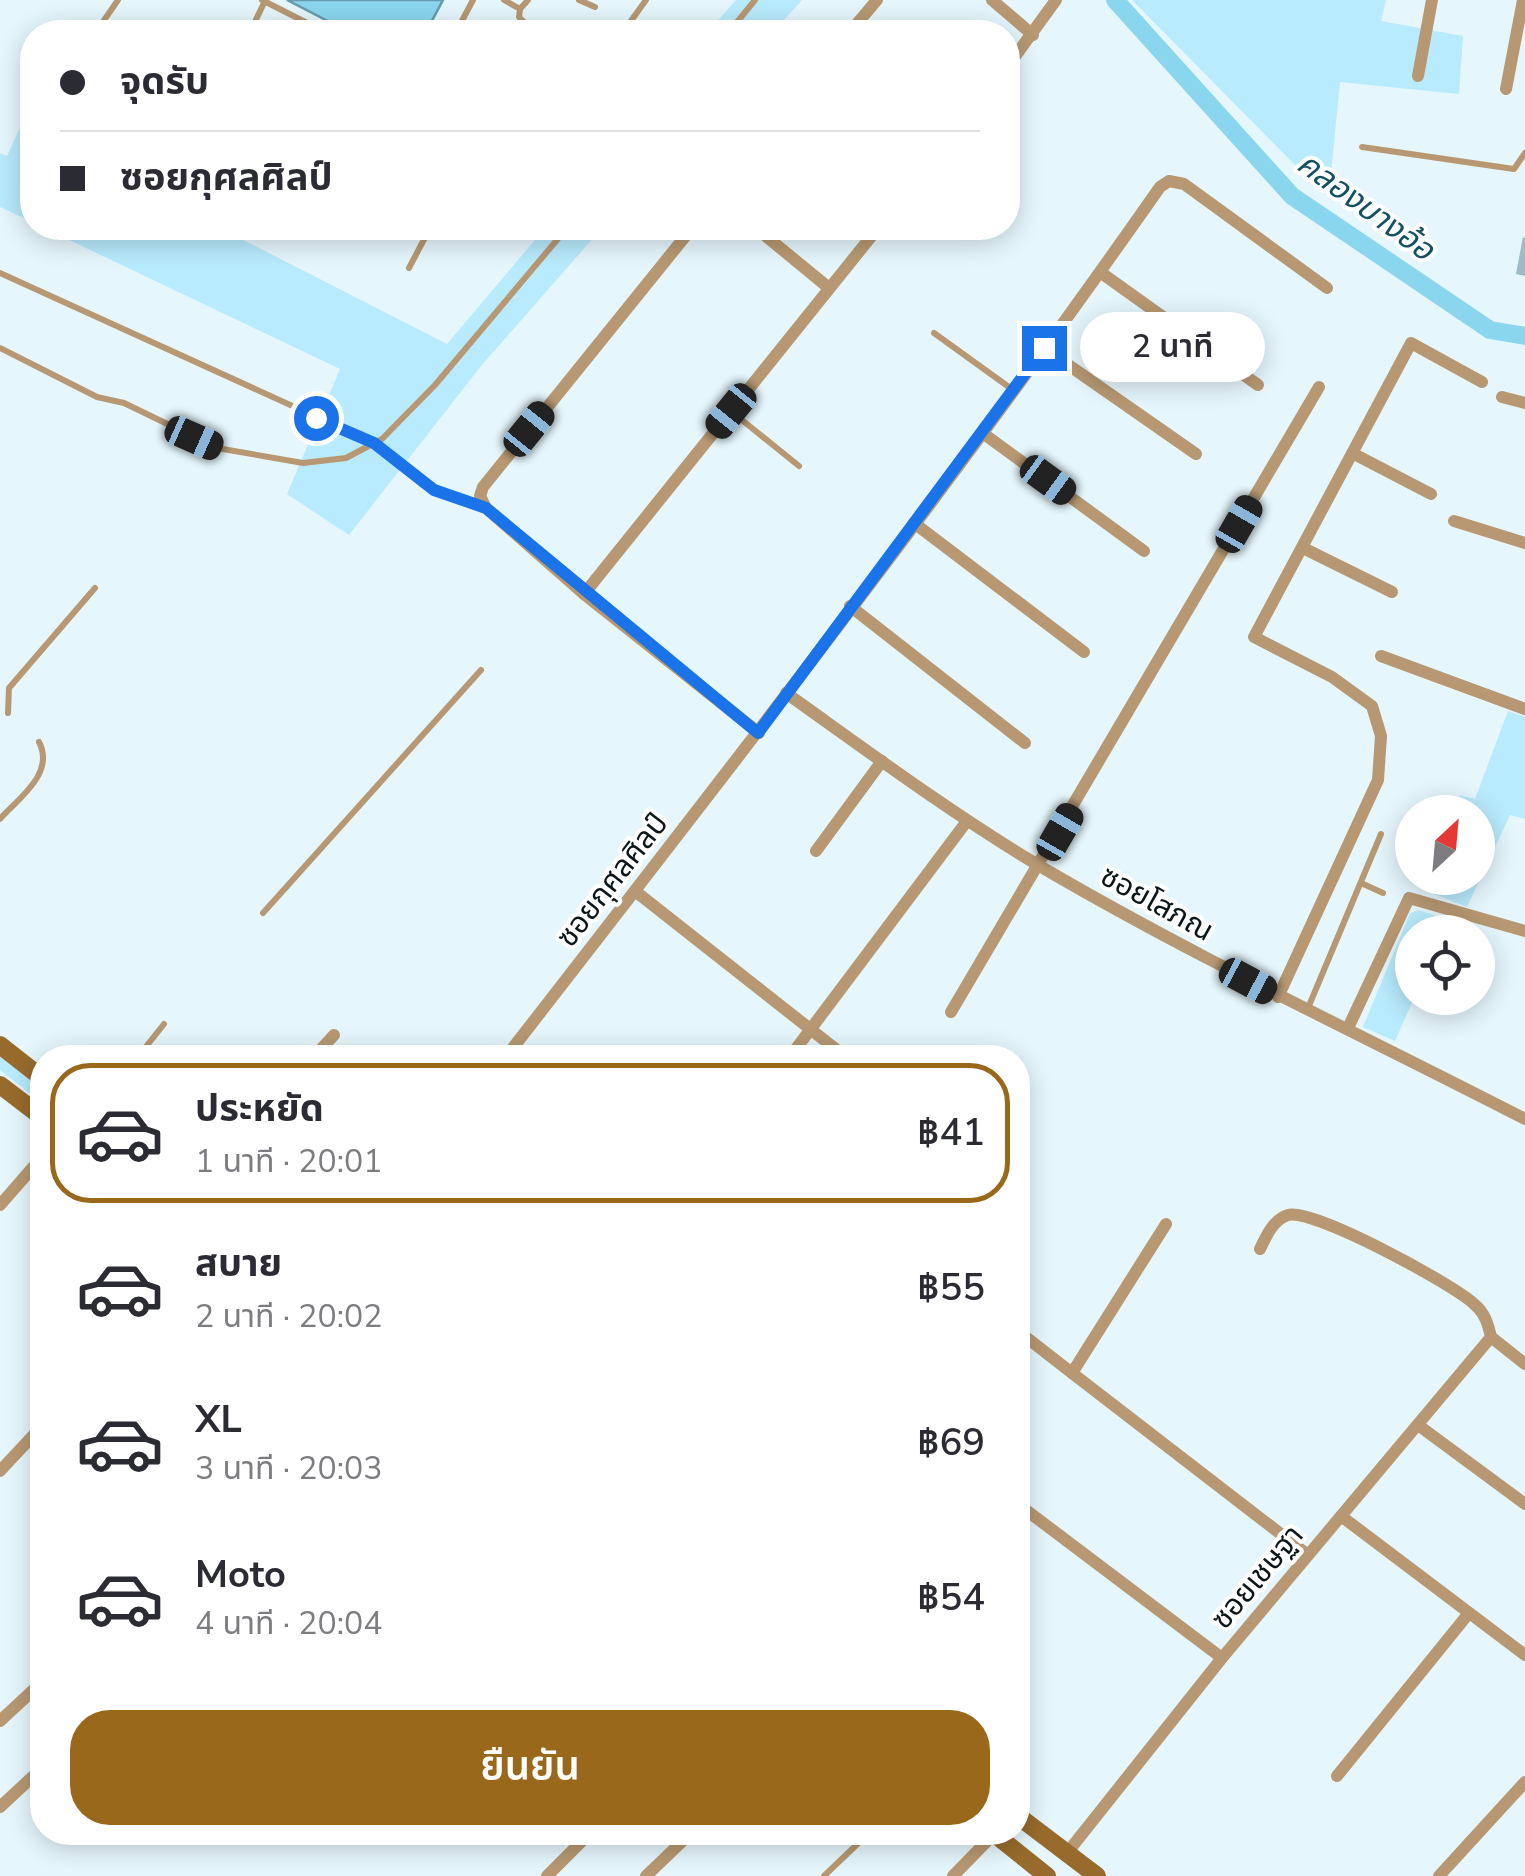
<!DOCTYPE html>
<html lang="th">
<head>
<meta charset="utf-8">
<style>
  body { margin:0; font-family:"Nunito Sans","Noto Sans Thai",sans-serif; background:#f7f7f7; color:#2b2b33; height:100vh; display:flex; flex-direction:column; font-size:38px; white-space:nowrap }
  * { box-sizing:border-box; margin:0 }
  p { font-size:32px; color:#7c7c81 }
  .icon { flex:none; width:55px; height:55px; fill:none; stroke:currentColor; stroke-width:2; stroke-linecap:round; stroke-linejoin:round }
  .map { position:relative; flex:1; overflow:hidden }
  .drawer { position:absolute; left:30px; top:1045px; width:1000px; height:800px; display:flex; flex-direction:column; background:#fff; border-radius:40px; box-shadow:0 5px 25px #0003 }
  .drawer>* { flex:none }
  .top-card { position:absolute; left:20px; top:20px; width:1000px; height:220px; border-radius:40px; box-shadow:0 5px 25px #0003; display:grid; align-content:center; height:220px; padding:0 40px; background:#fff }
  .needle { width:65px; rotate:26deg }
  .tools { position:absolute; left:1395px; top:795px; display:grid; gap:20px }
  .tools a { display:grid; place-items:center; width:100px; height:100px; border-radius:50%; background:#fff; box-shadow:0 5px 25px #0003; font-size:50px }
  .end { position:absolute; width:45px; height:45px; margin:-22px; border:12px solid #1a73e8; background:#fff; box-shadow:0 0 0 5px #fff }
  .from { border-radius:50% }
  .bubble { position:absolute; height:70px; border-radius:35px; background:#fff; box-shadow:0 5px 25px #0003; font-size:32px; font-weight:600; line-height:70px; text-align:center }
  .car { position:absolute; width:30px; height:60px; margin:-30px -15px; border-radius:12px; box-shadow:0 0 8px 2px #0007; background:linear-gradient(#222 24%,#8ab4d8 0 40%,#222 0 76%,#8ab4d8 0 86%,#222 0) }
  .top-card b { display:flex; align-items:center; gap:35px; height:95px; font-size:38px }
  .top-card b+b { border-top:2px solid #e1e1e2 }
  .top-card i { width:25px; height:25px; background:#2b2b33 }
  ul { padding:18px 0 0; list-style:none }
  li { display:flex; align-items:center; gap:30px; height:140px; margin:0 20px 15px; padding:0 20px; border:5px solid transparent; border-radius:40px }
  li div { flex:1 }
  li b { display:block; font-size:38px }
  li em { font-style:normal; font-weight:600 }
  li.selected { border-color:#99681b }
  li>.icon { width:90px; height:90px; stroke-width:1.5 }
  .action { display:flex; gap:20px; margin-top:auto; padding:20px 40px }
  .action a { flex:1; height:115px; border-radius:40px; background:#99681b; color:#fff; font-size:40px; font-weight:600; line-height:115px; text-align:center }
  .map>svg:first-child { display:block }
  .green { fill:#b8ebfd }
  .water { fill:#8bd6ef; stroke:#659caf; stroke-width:2.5 }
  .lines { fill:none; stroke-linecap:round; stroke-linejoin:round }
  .canal { stroke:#8bd6ef; stroke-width:18 }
  .building { fill:#9ebbc5 }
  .service { stroke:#b79872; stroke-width:6 }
  .minor { stroke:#b79872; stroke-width:12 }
  .secondary { stroke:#986b2c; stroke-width:18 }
  .route { stroke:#1a73e8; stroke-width:12 }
  .labels { text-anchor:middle; stroke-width:8; stroke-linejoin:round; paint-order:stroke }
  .street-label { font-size:30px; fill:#0b161a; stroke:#fff }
  .water-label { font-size:32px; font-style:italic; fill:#125163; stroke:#fff }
</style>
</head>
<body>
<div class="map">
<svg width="1525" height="1876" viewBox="0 0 1525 1876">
  <rect width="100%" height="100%" fill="#e5f7fd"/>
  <g class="green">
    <polygon points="736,0 802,0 773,32 708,32"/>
    <polygon points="1132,0 1386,0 1381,21 1463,36 1459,94 1340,82 1330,184 1299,169"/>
    <polygon points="21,125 32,131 32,222 0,207 0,153 7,156"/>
    <polygon points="44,228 220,228 447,344 545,228 602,228 481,366 349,535 287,494 340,369"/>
    <polygon points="1508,711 1525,717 1525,819 1510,815 1467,907 1421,889 1425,878 1478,878 1478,812 1453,812 1460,795 1475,799"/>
    <polygon points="1418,910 1462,924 1460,932 1412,932 1414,998 1395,1041 1363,1027 1410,913"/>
    <polygon points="0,1056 42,1089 42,1103 0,1070"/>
  </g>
  <polygon class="water" points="287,0 443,0 426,32 349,32"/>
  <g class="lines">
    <polyline class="canal" points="1115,0 1292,196 1490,330 1525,336"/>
  </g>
  <polygon class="building" points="1523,237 1525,238 1525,276 1516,274"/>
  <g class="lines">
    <g class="service">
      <polyline points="262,0 325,32"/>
      <polyline points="504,0 520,9 519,17 534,32"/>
      <polyline points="579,0 595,7"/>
      <polyline points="520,9 528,0"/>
      <polyline points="96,32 118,0"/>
      <polyline points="250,32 265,1"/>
      <polyline points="456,32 473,0"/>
      <polyline points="623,32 646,0"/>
      <polyline points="729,32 755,0"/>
      <polyline points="1362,147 1514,169 1525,153"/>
      <polyline points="409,268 430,228"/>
      <polyline points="0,273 374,443 434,490 483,507"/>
      <polyline points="934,333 1013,390"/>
      <polyline points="0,348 97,397 124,403 217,448 303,463 346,458 382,439 435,385 567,228"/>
      <polyline points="732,412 799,466"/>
      <polyline points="8,713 9,688 95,588"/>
      <path d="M0 819C20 797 55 773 39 742"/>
      <polyline points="1361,883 1383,893"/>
      <polyline points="263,913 481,670"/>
      <polyline points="1308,1008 1381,834"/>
      <polyline points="137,1058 164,1024"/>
      <polyline points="824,1876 870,1832"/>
    </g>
    <g class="minor">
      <polyline points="992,0 1033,35"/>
      <polyline points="850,32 877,0"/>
      <polyline points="1008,66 1056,0"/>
      <polyline points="1418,76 1432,0"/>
      <polyline points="1506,89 1523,0"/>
      <polyline points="692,228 483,487 480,496 486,508 584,594 759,733"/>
      <polyline points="756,228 829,288"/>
      <polyline points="1100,272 1258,385"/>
      <polyline points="1044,348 1196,454"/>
      <polyline points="1502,397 1525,403"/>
      <polyline points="984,434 1144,551"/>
      <polyline points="1354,454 1431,494"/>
      <polyline points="1454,521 1525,543"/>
      <polyline points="914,523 1084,652"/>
      <polyline points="1303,548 1392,592"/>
      <polyline points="584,594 878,228"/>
      <polyline points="850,606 1025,743"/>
      <polyline points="1381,656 1525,709"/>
      <path d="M786 693C869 752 951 813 1038 865 1196 958 1362 1035 1525 1119"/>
      <polyline points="816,851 882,761"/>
      <polyline points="635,891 847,1058"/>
      <polyline points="1278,997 1378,780 1381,736 1372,706 1332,677 1254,637 1411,343 1482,382"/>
      <polyline points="951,1012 1319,387"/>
      <polyline points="1348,1028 1409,898 1525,931"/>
      <polyline points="313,1058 334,1035"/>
      <path d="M505 1058C728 771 952 484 1160 187L1169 181 1184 184 1327 288"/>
      <polyline points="789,1058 967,821"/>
      <polyline points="0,1205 42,1157"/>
      <polyline points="1166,1224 1072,1373 1308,1555"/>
      <path d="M1260 1249C1266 1236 1274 1219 1288 1215 1313 1208 1453 1284 1474 1304 1485 1313 1488 1324 1491 1337L1525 1364"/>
      <polyline points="1018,1331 1072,1373"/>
      <polyline points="1418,1425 1525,1504"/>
      <polyline points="0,1471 42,1426"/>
      <polyline points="1018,1504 1222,1658"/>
      <polyline points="1341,1516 1525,1655"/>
      <polyline points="0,1721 42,1682"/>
      <polyline points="1337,1776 1469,1613"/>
      <polyline points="0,1807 42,1768"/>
      <polyline points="1067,1853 1222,1658 1491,1337"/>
      <polyline points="547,1876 591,1832"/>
      <polyline points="646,1876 692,1832"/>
      <polyline points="953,1876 994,1834"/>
      <polyline points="1439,1876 1525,1782"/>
    </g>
    <g class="secondary">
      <polyline points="0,1045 42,1078"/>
      <polyline points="0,1085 42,1117"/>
      <polyline points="1018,1816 1097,1876"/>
      <polyline points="992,1832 1047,1876"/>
    </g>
  </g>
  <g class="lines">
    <polyline class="route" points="316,418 374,443 434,490 486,508 758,733 1044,348"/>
  </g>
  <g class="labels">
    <g class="street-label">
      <text transform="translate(612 880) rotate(-52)" y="10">ซอยกุศลศิลป์</text>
      <text transform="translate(1157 903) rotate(29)" y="10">ซอยโสภณ</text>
      <text transform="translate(1257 1577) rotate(-50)" y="10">ซอยเชษฐา</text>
    </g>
    <g class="water-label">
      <text transform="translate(1366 206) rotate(36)" y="11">คลองบางอ้อ</text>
    </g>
  </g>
</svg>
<div class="tools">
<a><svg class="needle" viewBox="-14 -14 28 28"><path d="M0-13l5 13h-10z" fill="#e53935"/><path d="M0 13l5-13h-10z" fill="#7c7c81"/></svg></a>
<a><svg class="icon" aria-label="locate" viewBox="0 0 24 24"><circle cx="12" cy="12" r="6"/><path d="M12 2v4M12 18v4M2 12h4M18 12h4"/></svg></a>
</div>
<i class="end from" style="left:316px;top:418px"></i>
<i class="end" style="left:1044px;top:348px"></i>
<div class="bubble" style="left:1080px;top:312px;width:185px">2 นาที</div>
<i class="car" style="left:731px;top:411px;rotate:219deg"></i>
<i class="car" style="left:529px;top:429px;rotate:39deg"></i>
<i class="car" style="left:194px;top:438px;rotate:114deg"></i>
<i class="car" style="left:1048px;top:480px;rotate:126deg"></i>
<i class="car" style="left:1239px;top:524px;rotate:30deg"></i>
<i class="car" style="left:1060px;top:832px;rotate:30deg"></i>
<i class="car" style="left:1248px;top:981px;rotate:118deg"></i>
<div class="top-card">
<b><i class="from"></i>จุดรับ</b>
<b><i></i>ซอยกุศลศิลป์</b>
</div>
<section class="drawer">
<ul>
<li class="selected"><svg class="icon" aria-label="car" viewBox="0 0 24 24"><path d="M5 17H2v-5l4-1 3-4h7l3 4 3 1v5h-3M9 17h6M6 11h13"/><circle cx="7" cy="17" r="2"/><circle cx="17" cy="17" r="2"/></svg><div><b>ประหยัด</b><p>1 นาที · 20:01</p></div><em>฿41</em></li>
<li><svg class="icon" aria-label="car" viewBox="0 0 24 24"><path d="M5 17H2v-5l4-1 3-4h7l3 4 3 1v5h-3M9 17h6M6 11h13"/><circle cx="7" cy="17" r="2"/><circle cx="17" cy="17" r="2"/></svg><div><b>สบาย</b><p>2 นาที · 20:02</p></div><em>฿55</em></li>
<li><svg class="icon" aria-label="car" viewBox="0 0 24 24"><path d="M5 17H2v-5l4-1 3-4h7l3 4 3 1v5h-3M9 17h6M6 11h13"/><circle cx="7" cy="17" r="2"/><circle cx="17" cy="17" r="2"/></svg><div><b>XL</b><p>3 นาที · 20:03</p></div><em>฿69</em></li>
<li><svg class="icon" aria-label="car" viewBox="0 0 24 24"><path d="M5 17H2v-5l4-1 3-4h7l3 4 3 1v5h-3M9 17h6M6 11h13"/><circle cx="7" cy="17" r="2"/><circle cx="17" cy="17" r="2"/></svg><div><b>Moto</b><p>4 นาที · 20:04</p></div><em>฿54</em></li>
</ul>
<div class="action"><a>ยืนยัน</a></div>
</section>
</div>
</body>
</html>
